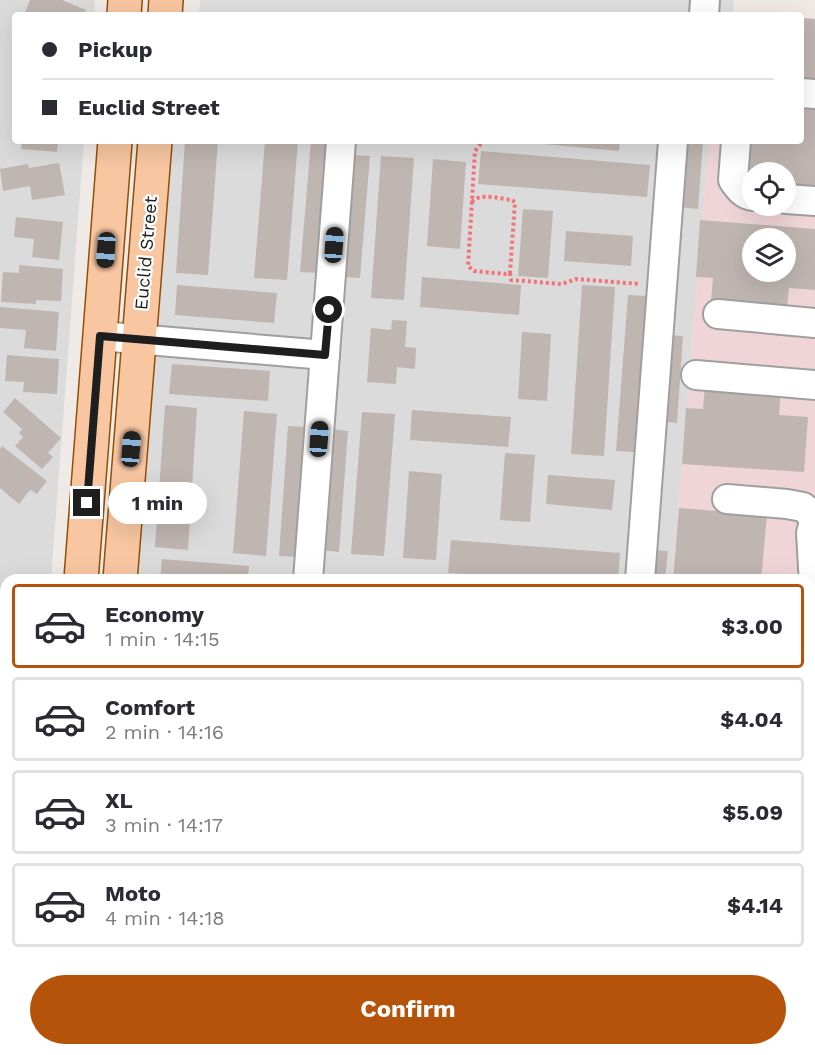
<!DOCTYPE html>
<html lang="en">
<head>
<meta charset="utf-8">
<style>
  body { margin:0; font-family:"Work Sans",sans-serif; background:#f7f7f7; color:#2b2b33; height:100vh; display:flex; flex-direction:column; font-size:22px; white-space:nowrap }
  * { box-sizing:border-box; margin:0 }
  p { font-size:20px; color:#7c7c81 }
  .icon { flex:none; width:33px; height:33px; fill:none; stroke:currentColor; stroke-width:2; stroke-linecap:round; stroke-linejoin:round }
  .map { position:relative; flex:1; overflow:hidden }
  .panel { position:absolute; left:0px; top:574px; width:816px; height:482px; display:flex; flex-direction:column; background:#fff; border-radius:18px 18px 0 0; box-shadow:0 6px 24px #0002 }
  .panel>* { flex:none }
  .guide { position:absolute; left:12px; top:12px; width:792px; height:132px; border-radius:6px; box-shadow:0 6px 24px #0002; display:grid; align-content:center; height:132px; padding:0 30px; background:#fff }
  .tools { position:absolute; left:742px; top:162px; display:grid; gap:12px }
  .tools a { display:grid; place-items:center; width:54px; height:54px; border-radius:50%; background:#fff; box-shadow:0 6px 24px #0002; font-size:30px }
  .end { position:absolute; width:27px; height:27px; margin:-14px; border:8px solid #1e1e1e; background:#fff; box-shadow:0 0 0 3px #fff }
  .from { border-radius:50% }
  .bubble { position:absolute; height:42px; border-radius:21px; background:#fff; box-shadow:0 6px 24px #0002; font-size:20px; font-weight:700; line-height:42px; text-align:center }
  .car { position:absolute; width:18px; height:36px; margin:-18px -9px; border-radius:8px; box-shadow:0 0 4px 2px #0007; background:linear-gradient(#222 24%,#8ab4d8 0 40%,#222 0 76%,#8ab4d8 0 86%,#222 0) }
  .guide b { display:flex; align-items:center; gap:21px; height:57px; font-size:22px }
  .guide b+b { border-top:2px solid #e1e1e2 }
  .guide i { width:15px; height:15px; background:#2b2b33 }
  ul { padding:10px 0 0; list-style:none }
  li { display:flex; align-items:center; gap:18px; height:84px; margin:0 12px 9px; padding:0 18px; border:3px solid #e1e1e2; border-radius:6px }
  li div { flex:1 }
  li b { display:block; font-size:22px }
  li em { font-style:normal; font-weight:700 }
  li.active { border-color:#b45309 }
  li>.icon { width:54px; height:54px; stroke-width:1.5 }
  .primary-button { display:flex; gap:12px; margin-top:auto; padding:12px 30px }
  .primary-button a { flex:1; height:69px; border-radius:36px; background:#b45309; color:#fff; font-size:24px; font-weight:700; line-height:69px; text-align:center }
  .map>svg:first-child { display:block }
  .residential { fill:#dcdbdb }
  .commercial { fill:#efd5d8; fill-rule:evenodd }
  .parking { fill:#dedede }
  .building { fill:#bfb5b1; fill-rule:evenodd }
  .lines { fill:none; stroke-linecap:round; stroke-linejoin:round }
  .minor-casing { stroke:#9f9f9f; stroke-width:32 }
  .major-casing { stroke:#925007; stroke-width:36 }
  .path { stroke:#f47177; stroke-width:4; stroke-dasharray:3 3; stroke-linecap:butt }
  .minor { stroke:#fff; stroke-width:28 }
  .major { stroke:#f8c6a1; stroke-width:33 }
  .route { stroke:#1e1e1e; stroke-width:8 }
  .labels { text-anchor:middle; stroke-width:4.5; stroke-linejoin:round; paint-order:stroke }
  .street-label { font-size:18px; fill:#1e1e1e; stroke:#fff }
</style>
</head>
<body>
<div class="map">
<svg width="815" height="1055" viewBox="0 0 815 1055">
  <rect width="100%" height="100%" fill="#efeae5"/>
  <g class="residential">
    <polygon points="0,0 95,0 94,15 15,15 15,141 84,141 51,580 6,580 6,1050 16,1050 16,1055 0,1055"/>
    <polygon points="172,141 709,141 672,580 137,580"/>
    <polygon points="100,1050 633,1050 632,1055 99,1055"/>
  </g>
  <path class="commercial" d="M815 103V1055H632L633 1050H810V580H672L709 141H801ZM753 172H786V206H753ZM753 238H786V272H753Z"/>
  <polygon class="parking" points="200,0 734,0 733,15 199,15"/>
  <g class="building">
    <polygon points="30,0 62,0 86,10 84,15 24,15"/>
    <polygon points="801,18 815,19 815,89 801,88"/>
    <polygon points="801,104 815,105 815,190 786,187 786,172 744,173 747,141 801,141"/>
    <polygon points="22,141 58,141 57,152 21,149"/>
    <polygon points="185,141 218,141 208,275 176,273"/>
    <polygon points="265,141 298,141 287,280 254,278"/>
    <polygon points="311,141 329,143 319,273 300,272"/>
    <polygon points="532,141 620,141 619,151 532,143"/>
    <polygon points="684,141 703,141 698,209 679,207"/>
    <polygon points="481,151 650,165 647,197 478,184"/>
    <polygon points="352,155 370,156 360,278 342,277"/>
    <polygon points="381,156 414,158 404,300 371,298"/>
    <polygon points="433,159 466,162 460,249 427,246"/>
    <polygon points="59,163 65,195 32,200 30,186 3,191 0,169 28,164 29,168"/>
    <polygon points="523,209 553,211 548,278 518,276"/>
    <polygon points="16,217 63,222 59,260 32,257 34,239 14,237"/>
    <path d="M700 220 815 229V290L789 288 787 307 711 301 713 278 696 277ZM753 238H786V272H753Z"/>
    <polygon points="566,231 633,236 631,266 564,261"/>
    <polygon points="19,265 63,269 61,301 36,300 36,304 1,302 3,272 19,273"/>
    <polygon points="422,277 521,285 519,315 420,307"/>
    <polygon points="177,285 277,293 274,323 175,315"/>
    <polygon points="582,285 615,287 604,456 571,454"/>
    <polygon points="628,295 646,296 634,452 616,451"/>
    <polygon points="0,307 59,312 56,351 24,348 26,330 0,328"/>
    <polygon points="392,320 407,321 405,347 416,348 415,369 397,367 396,384 367,382 371,328 391,330"/>
    <polygon points="522,332 551,334 547,401 518,399"/>
    <polygon points="666,335 683,336 677,423 660,421"/>
    <polygon points="7,355 59,359 57,394 23,392 24,382 5,381"/>
    <polygon points="172,364 270,371 268,401 169,394"/>
    <polygon points="705,384 781,389 779,415 808,417 804,472 682,464 686,408 703,409"/>
    <polygon points="15,398 61,438 48,453 53,457 42,469 15,446 23,437 19,433 22,429 3,412"/>
    <polygon points="165,405 197,408 188,550 155,547"/>
    <polygon points="412,410 511,417 508,447 410,440"/>
    <polygon points="244,411 277,414 266,556 233,553"/>
    <polygon points="362,412 395,414 384,556 351,554"/>
    <polygon points="288,426 307,427 297,557 279,556"/>
    <polygon points="330,429 348,431 339,552 321,550"/>
    <polygon points="2,446 47,481 37,494 30,490 19,504 0,488 0,449"/>
    <polygon points="505,453 535,455 530,522 500,520"/>
    <polygon points="409,471 442,474 436,560 403,558"/>
    <polygon points="548,475 615,480 612,510 546,504"/>
    <polygon points="679,508 767,515 761,580 673,580"/>
    <polygon points="451,540 620,553 618,580 542,580 448,573"/>
    <polygon points="650,550 668,551 665,580 648,580"/>
    <polygon points="162,559 249,566 248,580 160,580"/>
    <polygon points="351,574 416,579 416,580 351,580"/>
    <polygon points="6,590 6,629 0,621 0,595"/>
    <rect x="810" y="640" width="5" height="34"/>
    <polygon points="6,648 6,680 0,672 0,652"/>
    <polygon points="0,682 6,691 6,697 0,701"/>
    <rect x="0" y="717" width="6" height="29"/>
    <rect x="0" y="764" width="6" height="34"/>
    <polygon points="0,805 6,805 6,844 0,843"/>
    <polygon points="0,856 6,857 6,887 0,887"/>
    <polygon points="810,856 815,856 815,1055 686,1055 686,1050 810,1050"/>
    <polygon points="0,904 6,908 6,964 0,959"/>
    <polygon points="0,1026 6,1026 6,1050 12,1050 12,1055 0,1055"/>
    <polygon points="158,1050 188,1050 187,1055 158,1053"/>
    <rect x="339" y="1050" width="30" height="5"/>
    <polygon points="377,1050 399,1050 399,1055 376,1055"/>
    <rect x="417" y="1050" width="23" height="5"/>
    <polygon points="448,1050 481,1050 480,1055 448,1055"/>
    <rect x="543" y="1050" width="32" height="5"/>
    <polygon points="583,1050 606,1050 605,1055 583,1055"/>
  </g>
  <g class="lines">
    <g class="minor-casing">
      <g id="minor">
        <polyline points="704,15 705,0"/>
        <polyline points="801,93 815,94"/>
        <path d="M736 141 733 180C738 187 743 195 753 196"/>
        <polyline points="786,199 815,201"/>
        <polyline points="718,314 815,323"/>
        <polyline points="100,336 325,355"/>
        <polyline points="696,375 815,385"/>
        <polyline points="727,499 787,504 803,507 815,518"/>
        <polyline points="815,518 811,533 815,602"/>
        <polyline points="308,580 341,141"/>
        <polyline points="640,580 673,141"/>
        <polyline points="810,765 815,766"/>
        <polyline points="116,1055 116,1050"/>
        <polyline points="408,1055 409,1050"/>
        <polyline points="619,1055 619,1050"/>
        <polyline points="657,1055 657,1050"/>
      </g>
    </g>
    <g class="major-casing">
      <g id="major">
        <polyline points="124,15 125,0"/>
        <polyline points="165,15 166,0"/>
        <polyline points="81,580 115,141"/>
        <polyline points="120,580 155,141"/>
        <polyline points="45,1055 46,1050"/>
        <polyline points="82,1055 83,1050"/>
      </g>
    </g>
    <g class="path">
      <path d="M472 202C480 192 500 199 512 200L515 202 510 273 505 274 474 271 468 266 475 151 483 141"/>
      <polyline points="510,273 511,280 562,284 576,279 640,284"/>
    </g>
    <use href="#minor" class="minor"/>
    <use href="#major" class="major"/>
  </g>
  <g class="lines">
    <polyline class="route" points="87,503 100,336 325,355 329,310"/>
  </g>
  <g class="labels">
    <g class="street-label">
      <text transform="translate(146 253) rotate(-85)" y="6">Euclid Street</text>
    </g>
  </g>
</svg>
<div class="tools">
<a><svg class="icon" aria-label="locate" viewBox="0 0 24 24"><circle cx="12" cy="12" r="6"/><path d="M12 2v4M12 18v4M2 12h4M18 12h4"/></svg></a>
<a><svg class="icon" aria-label="layers" viewBox="0 0 24 24"><path d="M12 4l9 5-9 5-9-5zM3 14l9 5 9-5"/></svg></a>
</div>
<i class="end from" style="left:329px;top:310px"></i>
<i class="end" style="left:87px;top:503px"></i>
<div class="bubble" style="left:108px;top:482px;width:99px">1 min</div>
<i class="car" style="left:334px;top:245px;rotate:4deg"></i>
<i class="car" style="left:106px;top:250px;rotate:184deg"></i>
<i class="car" style="left:319px;top:439px;rotate:4deg"></i>
<i class="car" style="left:131px;top:449px;rotate:5deg"></i>
<div class="guide">
<b><i class="from"></i>Pickup</b>
<b><i></i>Euclid Street</b>
</div>
<section class="panel">
<ul>
<li class="active"><svg class="icon" aria-label="car" viewBox="0 0 24 24"><path d="M5 17H2v-5l4-1 3-4h7l3 4 3 1v5h-3M9 17h6M6 11h13"/><circle cx="7" cy="17" r="2"/><circle cx="17" cy="17" r="2"/></svg><div><b>Economy</b><p>1 min · 14:15</p></div><em>$3.00</em></li>
<li><svg class="icon" aria-label="car" viewBox="0 0 24 24"><path d="M5 17H2v-5l4-1 3-4h7l3 4 3 1v5h-3M9 17h6M6 11h13"/><circle cx="7" cy="17" r="2"/><circle cx="17" cy="17" r="2"/></svg><div><b>Comfort</b><p>2 min · 14:16</p></div><em>$4.04</em></li>
<li><svg class="icon" aria-label="car" viewBox="0 0 24 24"><path d="M5 17H2v-5l4-1 3-4h7l3 4 3 1v5h-3M9 17h6M6 11h13"/><circle cx="7" cy="17" r="2"/><circle cx="17" cy="17" r="2"/></svg><div><b>XL</b><p>3 min · 14:17</p></div><em>$5.09</em></li>
<li><svg class="icon" aria-label="car" viewBox="0 0 24 24"><path d="M5 17H2v-5l4-1 3-4h7l3 4 3 1v5h-3M9 17h6M6 11h13"/><circle cx="7" cy="17" r="2"/><circle cx="17" cy="17" r="2"/></svg><div><b>Moto</b><p>4 min · 14:18</p></div><em>$4.14</em></li>
</ul>
<div class="primary-button"><a>Confirm</a></div>
</section>
</div>
</body>
</html>
